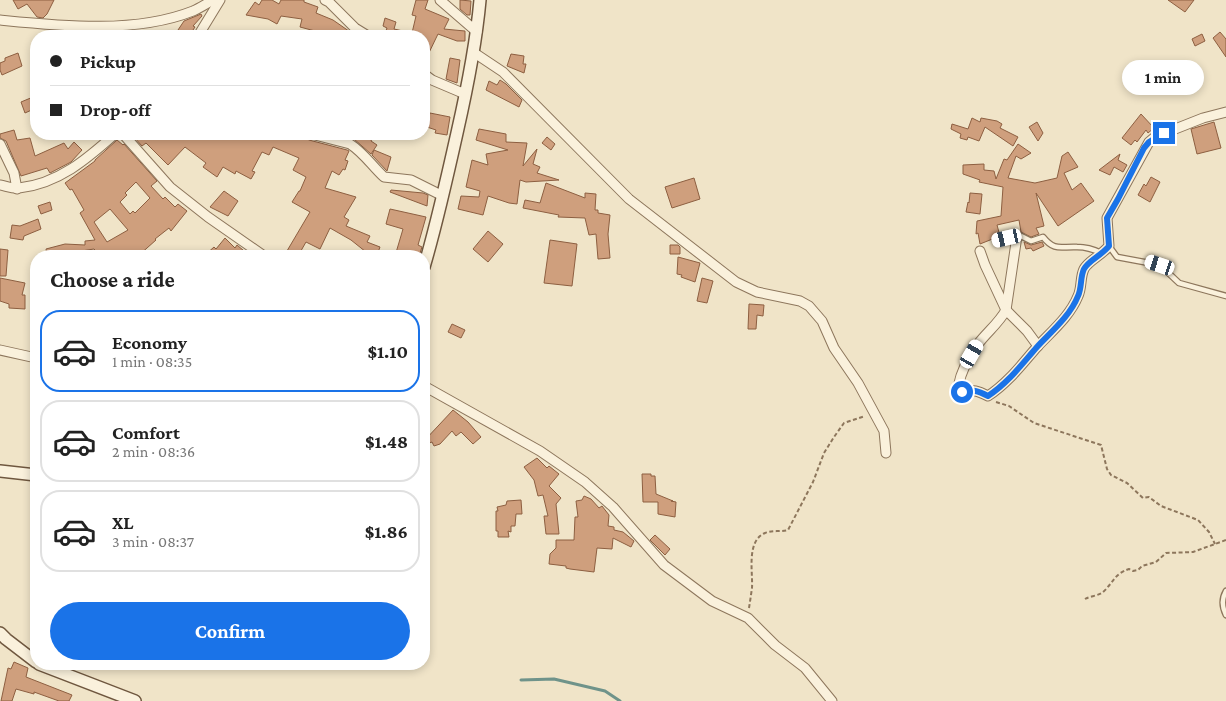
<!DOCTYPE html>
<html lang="en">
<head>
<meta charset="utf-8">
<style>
  body { margin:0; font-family:"Crimson Pro",serif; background:#f2f2f2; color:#222; height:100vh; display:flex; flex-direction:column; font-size:19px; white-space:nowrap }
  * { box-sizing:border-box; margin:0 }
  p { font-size:16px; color:#767676 }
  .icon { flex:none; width:28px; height:28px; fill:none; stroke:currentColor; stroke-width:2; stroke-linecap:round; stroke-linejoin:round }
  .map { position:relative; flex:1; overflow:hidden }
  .drawer { position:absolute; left:30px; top:250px; width:400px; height:420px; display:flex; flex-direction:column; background:#fff; border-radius:20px; box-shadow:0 2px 8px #0003 }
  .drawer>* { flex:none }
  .hud { position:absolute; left:30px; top:30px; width:400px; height:110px; border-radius:20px; box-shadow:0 2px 8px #0003; display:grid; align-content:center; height:110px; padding:0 20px; background:#fff }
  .end { position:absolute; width:22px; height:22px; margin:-11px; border:6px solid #1a73e8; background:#fff; box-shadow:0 0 0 2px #fff }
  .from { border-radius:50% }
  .bubble { position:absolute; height:35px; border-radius:18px; background:#fff; box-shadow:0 2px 8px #0003; font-size:16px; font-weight:700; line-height:35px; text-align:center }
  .car { position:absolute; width:15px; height:30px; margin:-15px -8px; border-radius:6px; box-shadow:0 0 4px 1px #0007; background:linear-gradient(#fff 24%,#345 0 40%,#fff 0 76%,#345 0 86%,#fff 0) }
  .hud b { display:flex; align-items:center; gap:18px; height:48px; font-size:19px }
  .hud b+b { border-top:1px solid #e0e0e0 }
  .hud i { width:12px; height:12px; background:#222 }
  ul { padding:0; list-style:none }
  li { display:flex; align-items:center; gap:15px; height:82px; margin:0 10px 8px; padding:0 10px; border:2px solid #e0e0e0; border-radius:20px }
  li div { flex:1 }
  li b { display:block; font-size:19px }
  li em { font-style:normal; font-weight:700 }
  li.on { border-color:#1a73e8 }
  li>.icon { width:45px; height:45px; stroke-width:1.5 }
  h2 { padding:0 20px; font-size:22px; line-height:60px }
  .primary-button { display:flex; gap:10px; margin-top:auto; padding:10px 20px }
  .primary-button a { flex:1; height:58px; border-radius:30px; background:#1a73e8; color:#fff; font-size:20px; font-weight:700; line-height:58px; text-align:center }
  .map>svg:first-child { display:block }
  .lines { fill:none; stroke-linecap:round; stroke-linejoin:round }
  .stream { stroke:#6f938a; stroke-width:3 }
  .building { fill:#cf9f7d; stroke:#8d5f41; fill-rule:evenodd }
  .service-casing { stroke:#8d765c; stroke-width:7 }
  .minor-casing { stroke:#8d765c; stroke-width:11 }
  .secondary-casing { stroke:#6f573f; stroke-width:14 }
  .path { stroke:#8d765c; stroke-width:2; stroke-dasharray:4 2.5; stroke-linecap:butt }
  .service { stroke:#faf1dc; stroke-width:4.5 }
  .minor { stroke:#faf1dc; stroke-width:9 }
  .secondary { stroke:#faf1dc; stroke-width:11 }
  .route { stroke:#1a73e8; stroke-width:6 }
</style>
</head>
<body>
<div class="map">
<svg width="1226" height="701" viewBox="0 0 1226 701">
  <rect width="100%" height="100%" fill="#f0e4c8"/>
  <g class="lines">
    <polyline class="stream" points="521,680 554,679 605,691 620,701"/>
  </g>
  <g class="building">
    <polygon points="13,0 54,0 47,14 43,18 37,17 27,4 18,9"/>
    <polygon points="262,0 272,0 279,4 281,0 304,0 304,2 318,7 316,13 333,20 356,36 314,36 315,31 300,27 302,19 281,16 277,24 268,19 246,15 255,2 259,5"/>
    <polygon points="416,0 428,0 425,9 449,19 444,29 465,31 465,41 457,41 438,34 424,63 424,36 384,36 387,28 383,26 385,18 396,22 394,29 412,33 416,16 412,15"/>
    <polygon points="460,0 471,1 470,15 467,15 460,9"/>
    <polygon points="1168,0 1194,0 1185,12"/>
    <polygon points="201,14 202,16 193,26 195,27 189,36 174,36 184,21"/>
    <polygon points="1220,32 1226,39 1226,57 1213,38"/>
    <polygon points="1202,34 1205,41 1195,46 1192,39"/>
    <polygon points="18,53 22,66 2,75 0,70 0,63 5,61 5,58"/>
    <polygon points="511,54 524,56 523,64 526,64 524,73 507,66"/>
    <polygon points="450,58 460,60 457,83 446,79"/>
    <polygon points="500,80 506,84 522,100 519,107 486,90 489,81 497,85"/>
    <polygon points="33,97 36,108 25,113 21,102"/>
    <polygon points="430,113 450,117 447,135 435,133 436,130 424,126 426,119 428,120"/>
    <polygon points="1141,114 1154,128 1148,133 1146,130 1137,142 1135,140 1131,145 1122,138"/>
    <polygon points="972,118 980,122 981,118 997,121 1002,124 1000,128 1018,137 1013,146 985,127 979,141 968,137 967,140 960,138 961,134 951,129 952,124 968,129"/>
    <polygon points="1037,122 1043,133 1038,141 1029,127"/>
    <polygon points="1214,122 1221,148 1197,154 1191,129"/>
    <polygon points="479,129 506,134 506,142 527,143 523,166 537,149 533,164 540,167 537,173 559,180 526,182 520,180 517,204 509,203 488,196 483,215 458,209 461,196 479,197 480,191 466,187 472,160 488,165 486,154 508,150 476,140"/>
    <polygon points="14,130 17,140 30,138 35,156 64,143 68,149 74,142 82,150 71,162 50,173 47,168 21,176 6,141 0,138 0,134"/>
    <polygon points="135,134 250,134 255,137 257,134 305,134 306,138 309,140 347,150 349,151 345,160 348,161 345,170 343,169 339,175 332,171 325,188 356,197 344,217 349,220 346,226 370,236 367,242 380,247 377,255 371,256 351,240 330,228 320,249 306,242 298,256 284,256 310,212 292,202 299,191 300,191 306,177 293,170 299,158 273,147 269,155 262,152 252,171 255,172 251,179 236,171 235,174 223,167 217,177 203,167 206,163 185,147 168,165 146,143 142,146 133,136"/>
    <polygon points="357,134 374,134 371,141 377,145 371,154 354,139"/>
    <polygon points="547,137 555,144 551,150 542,143"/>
    <path d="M117 140 123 145 124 144 157 181 151 186 163 199 165 197 175 207 178 204 187 211 171 231 169 228 155 239 156 240 138 256H101L94 249 75 252 78 256H47L46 249 65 244 85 245V241L95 240 80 213 84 210 72 189 70 190 65 183 95 161V160ZM136 182 150 198 135 213 133 211 130 214 120 202 127 195 125 193ZM110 209 128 230 107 242 94 222Z"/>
    <polygon points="1018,144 1031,153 1021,159 1016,156 1008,178 1035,183 1057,178 1062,156 1068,152 1078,167 1064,173 1072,190 1081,183 1094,201 1058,226 1036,193 1044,226 1036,228 1039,234 1031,237 1021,232 1019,220 997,225 1000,236 980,244 978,233 976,234 977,221 1001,216 1003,187 979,182 980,180 963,174 963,165 984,164 984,170 994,171 996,179 1004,159 1007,160"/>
    <polygon points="374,150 391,157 387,171 372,155"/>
    <polygon points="1120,154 1118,160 1127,165 1123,172 1114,167 1110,175 1099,170"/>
    <polygon points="1151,177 1160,182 1150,202 1138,195 1144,184 1146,186"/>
    <polygon points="694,178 700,199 672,208 665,187"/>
    <polygon points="546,183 585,198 585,193 596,194 595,210 598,210 598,213 610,215 608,234 610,258 598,259 596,234 589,235 585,218 558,217 559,215 523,208 525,200 540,203"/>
    <polygon points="391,190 423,193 428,195 427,206 390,192"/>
    <polygon points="224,191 238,201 228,216 210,207"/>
    <polygon points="970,193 982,194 980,214 966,212 968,202 969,203"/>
    <polygon points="50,202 52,210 41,214 38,206"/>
    <polygon points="390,209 426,217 418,245 422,247 419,256 395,256 403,229 386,224"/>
    <polygon points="38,219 41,229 24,236 23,240 10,238 12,225 20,226"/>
    <polygon points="488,231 503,244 488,262 473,249"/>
    <polygon points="225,238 235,248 237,245 250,256 204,256 214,247 216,249"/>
    <polygon points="550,240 577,244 572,286 544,283"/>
    <polygon points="1024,242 1031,245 1042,242 1044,246 1033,251 1031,248 1026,249"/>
    <polygon points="670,245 678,245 680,247 680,254 670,254"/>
    <polygon points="0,249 8,250 6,276 0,276"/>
    <polygon points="678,257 700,263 695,282 681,277 682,275 677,274"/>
    <polygon points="0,278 25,283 22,295 25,295 25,309 9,308 9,304 0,301"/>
    <polygon points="702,278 713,281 707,303 697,301"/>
    <polygon points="749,304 764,305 763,316 757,315 756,329 748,329"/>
    <polygon points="452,324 465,330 461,338 448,332"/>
    <polygon points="453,410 468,422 481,437 473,444 461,432 456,436 452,431 440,444 434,446 432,442 424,445 424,441"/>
    <polygon points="537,458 547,468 549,466 559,474 549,486 561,498 556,504 559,534 546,534 544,516 548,516 543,495 538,496 534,480 524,467"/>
    <polygon points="642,474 651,474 651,476 655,476 656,494 673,501 671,501 676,502 675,517 658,514 658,502 643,502"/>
    <polygon points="584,496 591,499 599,508 602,506 609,515 608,526 614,527 614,530 623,532 634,541 631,547 613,538 612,549 597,548 594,572 570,569 566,568 566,566 549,564 550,554 556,548 556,540 574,540 575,517 578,517 576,501 582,500"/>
    <polygon points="521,500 522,514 516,514 515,526 511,526 511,532 508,531 509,537 498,537 498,531 496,531 496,511 498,511 497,507 506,505 507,501"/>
    <polygon points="655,535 670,549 665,555 650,540"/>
    <polygon points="14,662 28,668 26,677 72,695 69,701 59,701 34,692 34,694 16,689 12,701 1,701 8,668 11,669"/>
  </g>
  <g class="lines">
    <g class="service-casing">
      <g id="service">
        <path d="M996 241 1019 235 1031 241 1043 237C1055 252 1061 246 1077 247 1086 247 1093 249 1101 253"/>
        <polyline points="1109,246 1117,257 1160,265 1179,283 1226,296"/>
        <path d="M1226 591C1222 598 1222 607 1226 615"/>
      </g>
    </g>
    <g class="minor-casing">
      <g id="minor">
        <polyline points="325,0 329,2 355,28 368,36"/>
        <polyline points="440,0 477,32"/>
        <path d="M0 20C61 26 135 34 193 11 200 8 206 4 213 0"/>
        <polyline points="198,36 220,0"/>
        <polyline points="473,52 503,72 629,199 736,282 757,292 800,301 809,306 822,321 834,348 858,383 884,431 886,453"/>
        <polyline points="424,74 432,80 465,94"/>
        <polyline points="123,134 170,187 208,217 264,256"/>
        <path d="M311 134 350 144C364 153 372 166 384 177L411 180 443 196"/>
        <polyline points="0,144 14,173 17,189"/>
        <path d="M0 185C6 186 13 189 19 188 58 184 87 159 115 134"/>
        <path d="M1017 236 1006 310C999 323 987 332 978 344 969 356 961 372 958 387L962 392C973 389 978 391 988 396 1008 383 1022 364 1037 347 1052 331 1070 316 1078 296 1082 288 1080 277 1084 269 1088 261 1102 255 1109 246L1107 218 1149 142 1155 137 1203 118 1226 112"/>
        <polyline points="980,251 985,265 1006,310 1027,331 1038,346"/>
        <polyline points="0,350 36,358"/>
        <polyline points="424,386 540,451 585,482 613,507 664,565 712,601 748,618 775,645 805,668 832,701"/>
      </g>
    </g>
    <g class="secondary-casing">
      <g id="secondary">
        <path d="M424 267C437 223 447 178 457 133 467 89 476 45 480 0"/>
        <polyline points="0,471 36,475"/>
        <polyline points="0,633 6,639 36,662"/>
        <polyline points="39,664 135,701"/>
      </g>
    </g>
    <g class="path">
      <polyline points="996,402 1009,406 1034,423 1101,445 1107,469 1111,475 1127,483 1143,498 1149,497 1161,506 1198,520 1209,532 1215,544"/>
      <path d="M1085 599C1090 596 1098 596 1103 592 1114 582 1114 574 1129 569L1133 571 1138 570 1142 566 1156 562 1166 553 1193 552 1226 540"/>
      <path d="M749 608C750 602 751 595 752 588 753 572 746 541 765 533 773 530 780 532 788 530L813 482 824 453 834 437 844 423 865 416"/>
    </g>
    <use href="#service" class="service"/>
    <use href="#minor" class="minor"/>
    <use href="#secondary" class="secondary"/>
  </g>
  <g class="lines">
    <path class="route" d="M962 392C973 389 978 391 988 396 1008 383 1022 364 1037 347 1052 331 1070 316 1078 296 1082 288 1080 277 1084 269 1088 261 1102 255 1109 246L1107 218 1118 199 1144 148 1149 142 1164 133"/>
  </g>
</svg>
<i class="end from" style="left:962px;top:392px"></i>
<i class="end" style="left:1164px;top:133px"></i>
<div class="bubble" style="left:1122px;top:60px;width:82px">1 min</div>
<i class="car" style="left:1007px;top:238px;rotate:257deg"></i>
<i class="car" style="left:1160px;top:265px;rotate:288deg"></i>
<i class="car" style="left:972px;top:354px;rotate:30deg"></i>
<div class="hud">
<b><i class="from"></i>Pickup</b>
<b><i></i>Drop-off</b>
</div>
<section class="drawer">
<h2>Choose a ride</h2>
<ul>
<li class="on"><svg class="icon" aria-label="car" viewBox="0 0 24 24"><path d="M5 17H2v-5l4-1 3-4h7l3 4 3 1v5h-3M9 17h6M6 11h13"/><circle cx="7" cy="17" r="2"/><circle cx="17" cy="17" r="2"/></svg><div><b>Economy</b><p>1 min · 08:35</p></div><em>$1.10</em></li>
<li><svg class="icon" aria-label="car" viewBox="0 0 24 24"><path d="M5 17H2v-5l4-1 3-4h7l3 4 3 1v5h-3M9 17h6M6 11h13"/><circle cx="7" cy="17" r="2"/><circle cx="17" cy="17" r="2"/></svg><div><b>Comfort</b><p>2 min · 08:36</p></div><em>$1.48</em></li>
<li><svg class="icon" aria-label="car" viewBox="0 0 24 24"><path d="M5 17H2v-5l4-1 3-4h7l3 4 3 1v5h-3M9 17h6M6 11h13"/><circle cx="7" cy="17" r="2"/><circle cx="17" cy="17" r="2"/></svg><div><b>XL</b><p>3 min · 08:37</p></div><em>$1.86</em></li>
</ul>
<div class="primary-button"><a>Confirm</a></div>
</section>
</div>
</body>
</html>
